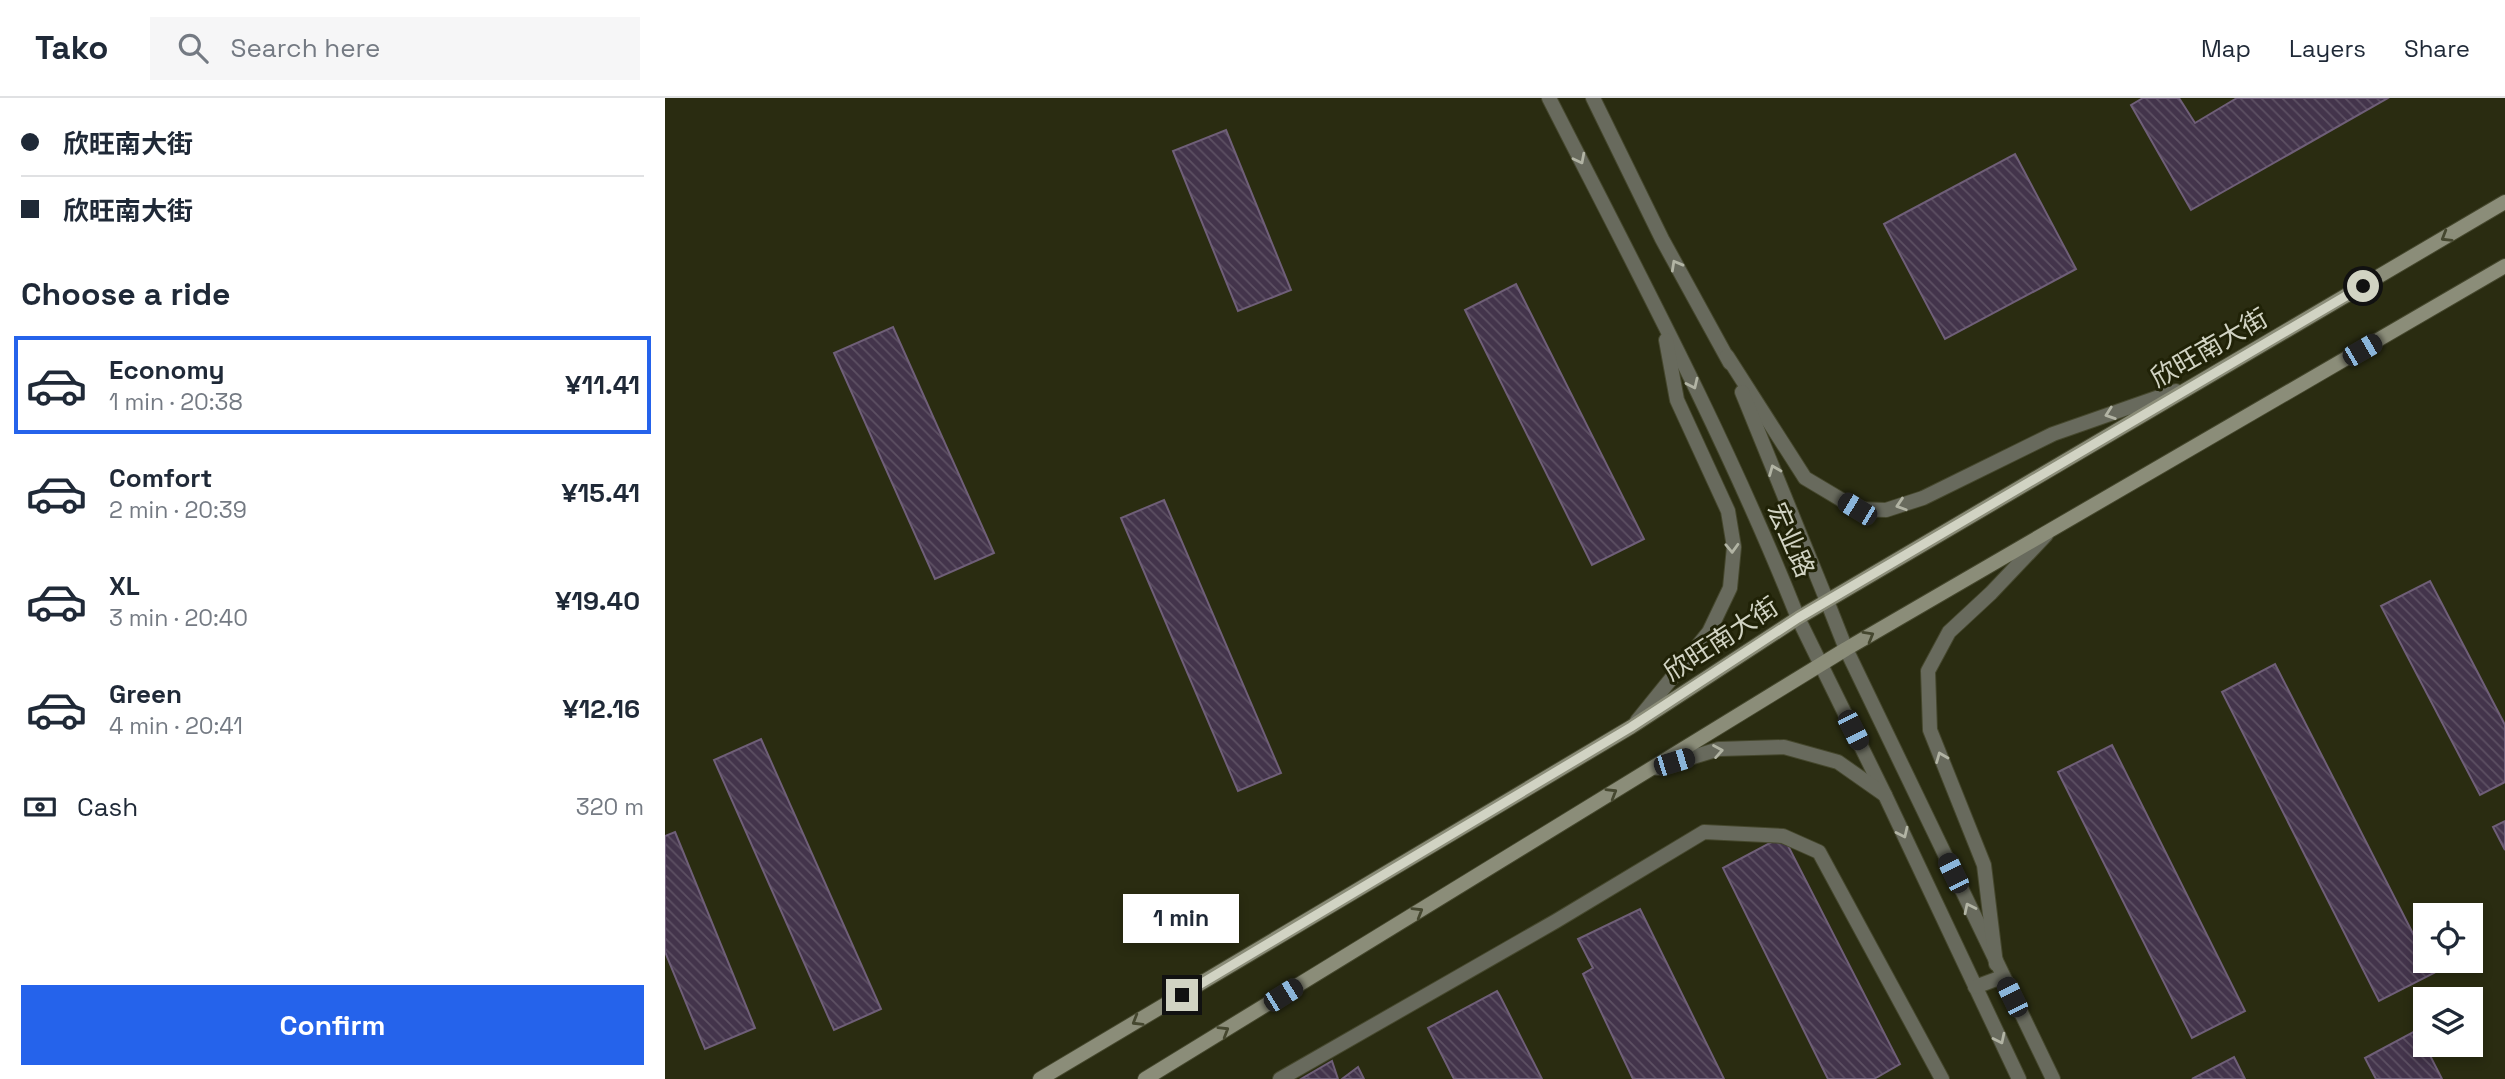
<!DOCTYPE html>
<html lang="en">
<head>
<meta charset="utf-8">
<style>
  body { margin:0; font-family:"Space Grotesk","Noto Sans SC",sans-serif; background:#f6f6f7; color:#1f2937; height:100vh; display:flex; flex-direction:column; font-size:26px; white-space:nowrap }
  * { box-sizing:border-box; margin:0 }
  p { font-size:23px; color:#747a83 }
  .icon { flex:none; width:38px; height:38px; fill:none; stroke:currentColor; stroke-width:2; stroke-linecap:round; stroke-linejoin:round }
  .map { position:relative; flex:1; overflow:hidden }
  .panel { display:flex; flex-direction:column; background:#fff; width:665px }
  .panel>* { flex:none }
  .hud { display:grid; align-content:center; height:154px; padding:0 21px; background:#fff }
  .tools { position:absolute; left:1748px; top:805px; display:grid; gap:14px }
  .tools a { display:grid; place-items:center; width:70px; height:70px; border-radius:0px; background:#fff; box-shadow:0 4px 10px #0003; font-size:35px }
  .end { position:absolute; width:32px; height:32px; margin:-16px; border:9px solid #d1d3c3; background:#111; box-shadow:0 0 0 4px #111 }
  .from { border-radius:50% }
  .bubble { position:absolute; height:49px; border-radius:0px; background:#fff; box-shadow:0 4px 10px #0003; font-size:23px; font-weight:800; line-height:49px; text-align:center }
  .car { position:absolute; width:21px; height:42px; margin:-21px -10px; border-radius:9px; box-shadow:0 0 5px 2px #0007; background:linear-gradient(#222 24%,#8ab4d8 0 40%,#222 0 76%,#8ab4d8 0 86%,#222 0) }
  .hud b { display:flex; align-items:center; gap:24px; height:66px; font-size:26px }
  .hud b+b { border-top:2px solid #e0e1e3 }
  .hud i { width:18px; height:18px; background:#1f2937 }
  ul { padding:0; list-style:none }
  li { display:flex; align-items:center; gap:21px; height:98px; margin:0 14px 10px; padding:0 7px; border:4px solid transparent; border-radius:0px }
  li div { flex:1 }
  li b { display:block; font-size:26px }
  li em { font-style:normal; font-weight:800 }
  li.current { border-color:#2563eb }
  li>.icon { width:63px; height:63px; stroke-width:1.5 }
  h2 { padding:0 21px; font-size:32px; line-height:84px }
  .pay { display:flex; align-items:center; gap:18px; height:77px; padding:0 21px; font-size:26px }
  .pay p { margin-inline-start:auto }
  .action { display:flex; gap:14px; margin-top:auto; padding:14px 21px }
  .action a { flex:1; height:80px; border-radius:0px; background:#2563eb; color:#fff; font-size:28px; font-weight:800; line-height:80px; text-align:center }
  header { display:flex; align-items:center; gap:42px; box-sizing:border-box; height:98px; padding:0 35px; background:#fff; border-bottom:2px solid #e0e1e3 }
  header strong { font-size:33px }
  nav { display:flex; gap:38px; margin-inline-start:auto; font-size:24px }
  .search { width:490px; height:63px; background:#f6f6f7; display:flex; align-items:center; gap:18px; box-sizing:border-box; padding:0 24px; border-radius:0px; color:#747a83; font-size:26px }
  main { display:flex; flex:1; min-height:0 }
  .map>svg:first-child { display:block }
  .building { fill:url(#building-back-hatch); stroke:#6f5f78; stroke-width:2 }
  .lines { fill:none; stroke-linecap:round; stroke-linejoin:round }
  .minor-casing { stroke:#45472d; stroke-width:16 }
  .tertiary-casing { stroke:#45472d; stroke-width:16 }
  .secondary-casing { stroke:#45472d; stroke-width:16 }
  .minor { stroke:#686a5d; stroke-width:14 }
  .tertiary { stroke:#686a5d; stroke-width:14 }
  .secondary { stroke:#8b8d79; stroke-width:14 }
  .oneway { stroke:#b2b4a4 }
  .oneway2 { stroke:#45472f }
  .route { stroke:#d1d3c3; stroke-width:9 }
  .labels { text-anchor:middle; stroke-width:6; stroke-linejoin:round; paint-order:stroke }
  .street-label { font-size:26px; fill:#d1d3c3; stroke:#202207 }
</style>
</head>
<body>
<header>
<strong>Tako</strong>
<div class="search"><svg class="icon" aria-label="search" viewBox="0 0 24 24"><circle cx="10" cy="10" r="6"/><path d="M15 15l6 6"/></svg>Search here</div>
<nav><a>Map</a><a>Layers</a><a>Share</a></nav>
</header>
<main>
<section class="panel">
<div class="hud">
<b><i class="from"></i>欣旺南大街</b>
<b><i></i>欣旺南大街</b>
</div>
<h2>Choose a ride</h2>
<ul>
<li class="current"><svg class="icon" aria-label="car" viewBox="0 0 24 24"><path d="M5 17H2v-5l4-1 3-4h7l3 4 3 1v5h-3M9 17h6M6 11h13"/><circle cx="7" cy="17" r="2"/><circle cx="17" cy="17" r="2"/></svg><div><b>Economy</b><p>1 min · 20:38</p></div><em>¥11.41</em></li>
<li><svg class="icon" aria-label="car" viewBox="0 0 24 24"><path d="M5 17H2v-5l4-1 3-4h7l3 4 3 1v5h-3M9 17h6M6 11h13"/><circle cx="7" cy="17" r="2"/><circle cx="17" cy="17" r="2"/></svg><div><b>Comfort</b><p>2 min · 20:39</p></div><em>¥15.41</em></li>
<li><svg class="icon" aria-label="car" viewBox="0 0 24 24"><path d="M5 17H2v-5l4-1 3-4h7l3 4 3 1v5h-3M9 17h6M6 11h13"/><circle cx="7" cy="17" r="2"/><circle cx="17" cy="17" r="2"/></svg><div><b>XL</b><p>3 min · 20:40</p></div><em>¥19.40</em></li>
<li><svg class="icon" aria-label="car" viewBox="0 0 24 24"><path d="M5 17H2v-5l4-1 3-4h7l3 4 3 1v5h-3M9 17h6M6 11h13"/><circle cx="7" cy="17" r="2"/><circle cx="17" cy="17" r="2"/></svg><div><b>Green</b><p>4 min · 20:41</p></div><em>¥12.16</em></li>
</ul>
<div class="pay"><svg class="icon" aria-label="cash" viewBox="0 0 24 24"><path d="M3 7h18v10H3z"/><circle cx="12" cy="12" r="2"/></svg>Cash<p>320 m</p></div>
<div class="action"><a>Confirm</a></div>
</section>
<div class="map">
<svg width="1840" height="981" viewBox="0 0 1840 981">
  <defs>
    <pattern id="building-back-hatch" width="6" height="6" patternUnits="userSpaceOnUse" patternTransform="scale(1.75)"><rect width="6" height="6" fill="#43344b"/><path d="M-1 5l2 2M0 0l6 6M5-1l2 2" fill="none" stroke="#5d5063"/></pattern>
  </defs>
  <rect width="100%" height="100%" fill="#2a2c11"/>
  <g class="building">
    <polygon points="1478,0 1514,0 1530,25 1572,0 1723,0 1526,112 1466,7"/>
    <polygon points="561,32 626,192 573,213 508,53"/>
    <polygon points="1350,56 1411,171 1280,241 1219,126"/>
    <polygon points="851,186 979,441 927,467 800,212"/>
    <polygon points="228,229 329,455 270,481 169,255"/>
    <polygon points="499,402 616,675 573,693 456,420"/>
    <polygon points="1765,483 1840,627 1840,684 1815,697 1716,508"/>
    <polygon points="1610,566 1760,859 1760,863 1769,875 1714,903 1557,594"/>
    <polygon points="96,641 216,911 169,932 49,662"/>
    <polygon points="1447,647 1580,913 1527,940 1393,674"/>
    <polygon points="1840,723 1840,752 1828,729"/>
    <polygon points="10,734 90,930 40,951 0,854 0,738"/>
    <polygon points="1118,738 1235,966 1209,981 1163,981 1058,770"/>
    <polygon points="975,811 1059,981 968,981 918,876 928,870 913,841"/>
    <polygon points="832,893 835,898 877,981 789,981 763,930"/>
    <polygon points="1752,932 1777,981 1711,981 1700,960"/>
    <polygon points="1569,959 1580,981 1527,981"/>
    <polygon points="667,963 673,981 636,981"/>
    <polygon points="693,969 699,981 677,981"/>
  </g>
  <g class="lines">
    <g class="minor-casing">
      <g id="minor">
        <polyline points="1162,503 1181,551 1388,981"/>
        <polyline points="1133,520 1220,697 1354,981"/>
        <polyline points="1310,889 1337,879"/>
        <polyline points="615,981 891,823 1039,734 1118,738 1154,754 1277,981"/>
      </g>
    </g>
    <g class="tertiary-casing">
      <g id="tertiary">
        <path d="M884 0C971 171 1062 341 1133 520"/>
        <polyline points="928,0 997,141 1065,265"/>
        <polyline points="1062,258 1140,380 1192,411 1221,412 1258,400 1388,336 1511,293"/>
        <polyline points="1077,294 1162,503"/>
        <polyline points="972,623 1044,534 1065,490 1069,449 1063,413 1012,302 1001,242"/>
        <polyline points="992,670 1054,651 1119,649 1173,664 1220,697"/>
        <polyline points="1331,866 1319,767 1265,632 1263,573 1284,534 1326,495 1381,437"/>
      </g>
    </g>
    <g class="secondary-casing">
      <g id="secondary">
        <polyline points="375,981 966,629 1133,520 1840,104"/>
        <polyline points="480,981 1181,551 1840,168"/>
      </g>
    </g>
    <use href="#minor" class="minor"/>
    <use href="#tertiary" class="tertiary"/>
    <use href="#secondary" class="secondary"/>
  </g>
  <defs><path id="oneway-chevron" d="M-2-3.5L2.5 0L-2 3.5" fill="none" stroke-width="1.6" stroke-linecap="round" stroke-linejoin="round" transform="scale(1.75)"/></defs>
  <g class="oneway">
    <use href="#oneway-chevron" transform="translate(915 61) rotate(63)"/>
    <use href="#oneway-chevron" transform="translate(1011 167) rotate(-119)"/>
    <use href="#oneway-chevron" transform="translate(1028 286) rotate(65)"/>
    <use href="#oneway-chevron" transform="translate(1445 316) rotate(161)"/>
    <use href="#oneway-chevron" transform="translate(1109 372) rotate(-112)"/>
    <use href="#oneway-chevron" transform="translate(1236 407) rotate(162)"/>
    <use href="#oneway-chevron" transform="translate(1067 450) rotate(88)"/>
    <use href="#oneway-chevron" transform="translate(1053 653) rotate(-10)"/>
    <use href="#oneway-chevron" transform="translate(1276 659) rotate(-112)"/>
    <use href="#oneway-chevron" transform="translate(1238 735) rotate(65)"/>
    <use href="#oneway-chevron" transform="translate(1304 810) rotate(-116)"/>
    <use href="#oneway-chevron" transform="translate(1335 941) rotate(64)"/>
  </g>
  <g class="oneway2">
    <use href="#oneway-chevron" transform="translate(1781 139) rotate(149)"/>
    <use href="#oneway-chevron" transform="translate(1204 538) rotate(-30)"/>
    <use href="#oneway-chevron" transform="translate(947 695) rotate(-31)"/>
    <use href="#oneway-chevron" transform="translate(753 814) rotate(-31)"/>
    <use href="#oneway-chevron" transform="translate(472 923) rotate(149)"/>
    <use href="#oneway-chevron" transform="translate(559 933) rotate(-31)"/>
  </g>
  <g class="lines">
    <polyline class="route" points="517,897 966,629 1133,520 1698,188"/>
  </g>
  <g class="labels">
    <g class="street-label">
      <text transform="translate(1544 250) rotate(-30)" y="9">欣旺南大街</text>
      <text transform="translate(1126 442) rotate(66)" y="9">宏业路</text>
      <text transform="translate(1056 541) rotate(-33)" y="9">欣旺南大街</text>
    </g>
  </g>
</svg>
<div class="tools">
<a><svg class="icon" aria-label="locate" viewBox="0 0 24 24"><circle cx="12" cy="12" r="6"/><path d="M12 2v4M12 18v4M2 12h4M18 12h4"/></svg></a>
<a><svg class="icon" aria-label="layers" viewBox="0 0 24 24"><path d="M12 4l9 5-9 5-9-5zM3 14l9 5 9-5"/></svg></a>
</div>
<i class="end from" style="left:1698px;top:188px"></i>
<i class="end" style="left:517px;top:897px"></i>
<div class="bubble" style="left:458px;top:796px;width:116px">1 min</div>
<i class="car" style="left:1697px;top:252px;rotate:60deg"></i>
<i class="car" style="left:1192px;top:411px;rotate:301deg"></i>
<i class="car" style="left:1188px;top:632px;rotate:153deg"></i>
<i class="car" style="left:1009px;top:664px;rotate:73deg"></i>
<i class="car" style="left:1288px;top:775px;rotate:334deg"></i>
<i class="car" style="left:618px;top:897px;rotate:58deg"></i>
<i class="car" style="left:1347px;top:899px;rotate:334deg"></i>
</div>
</main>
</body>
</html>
